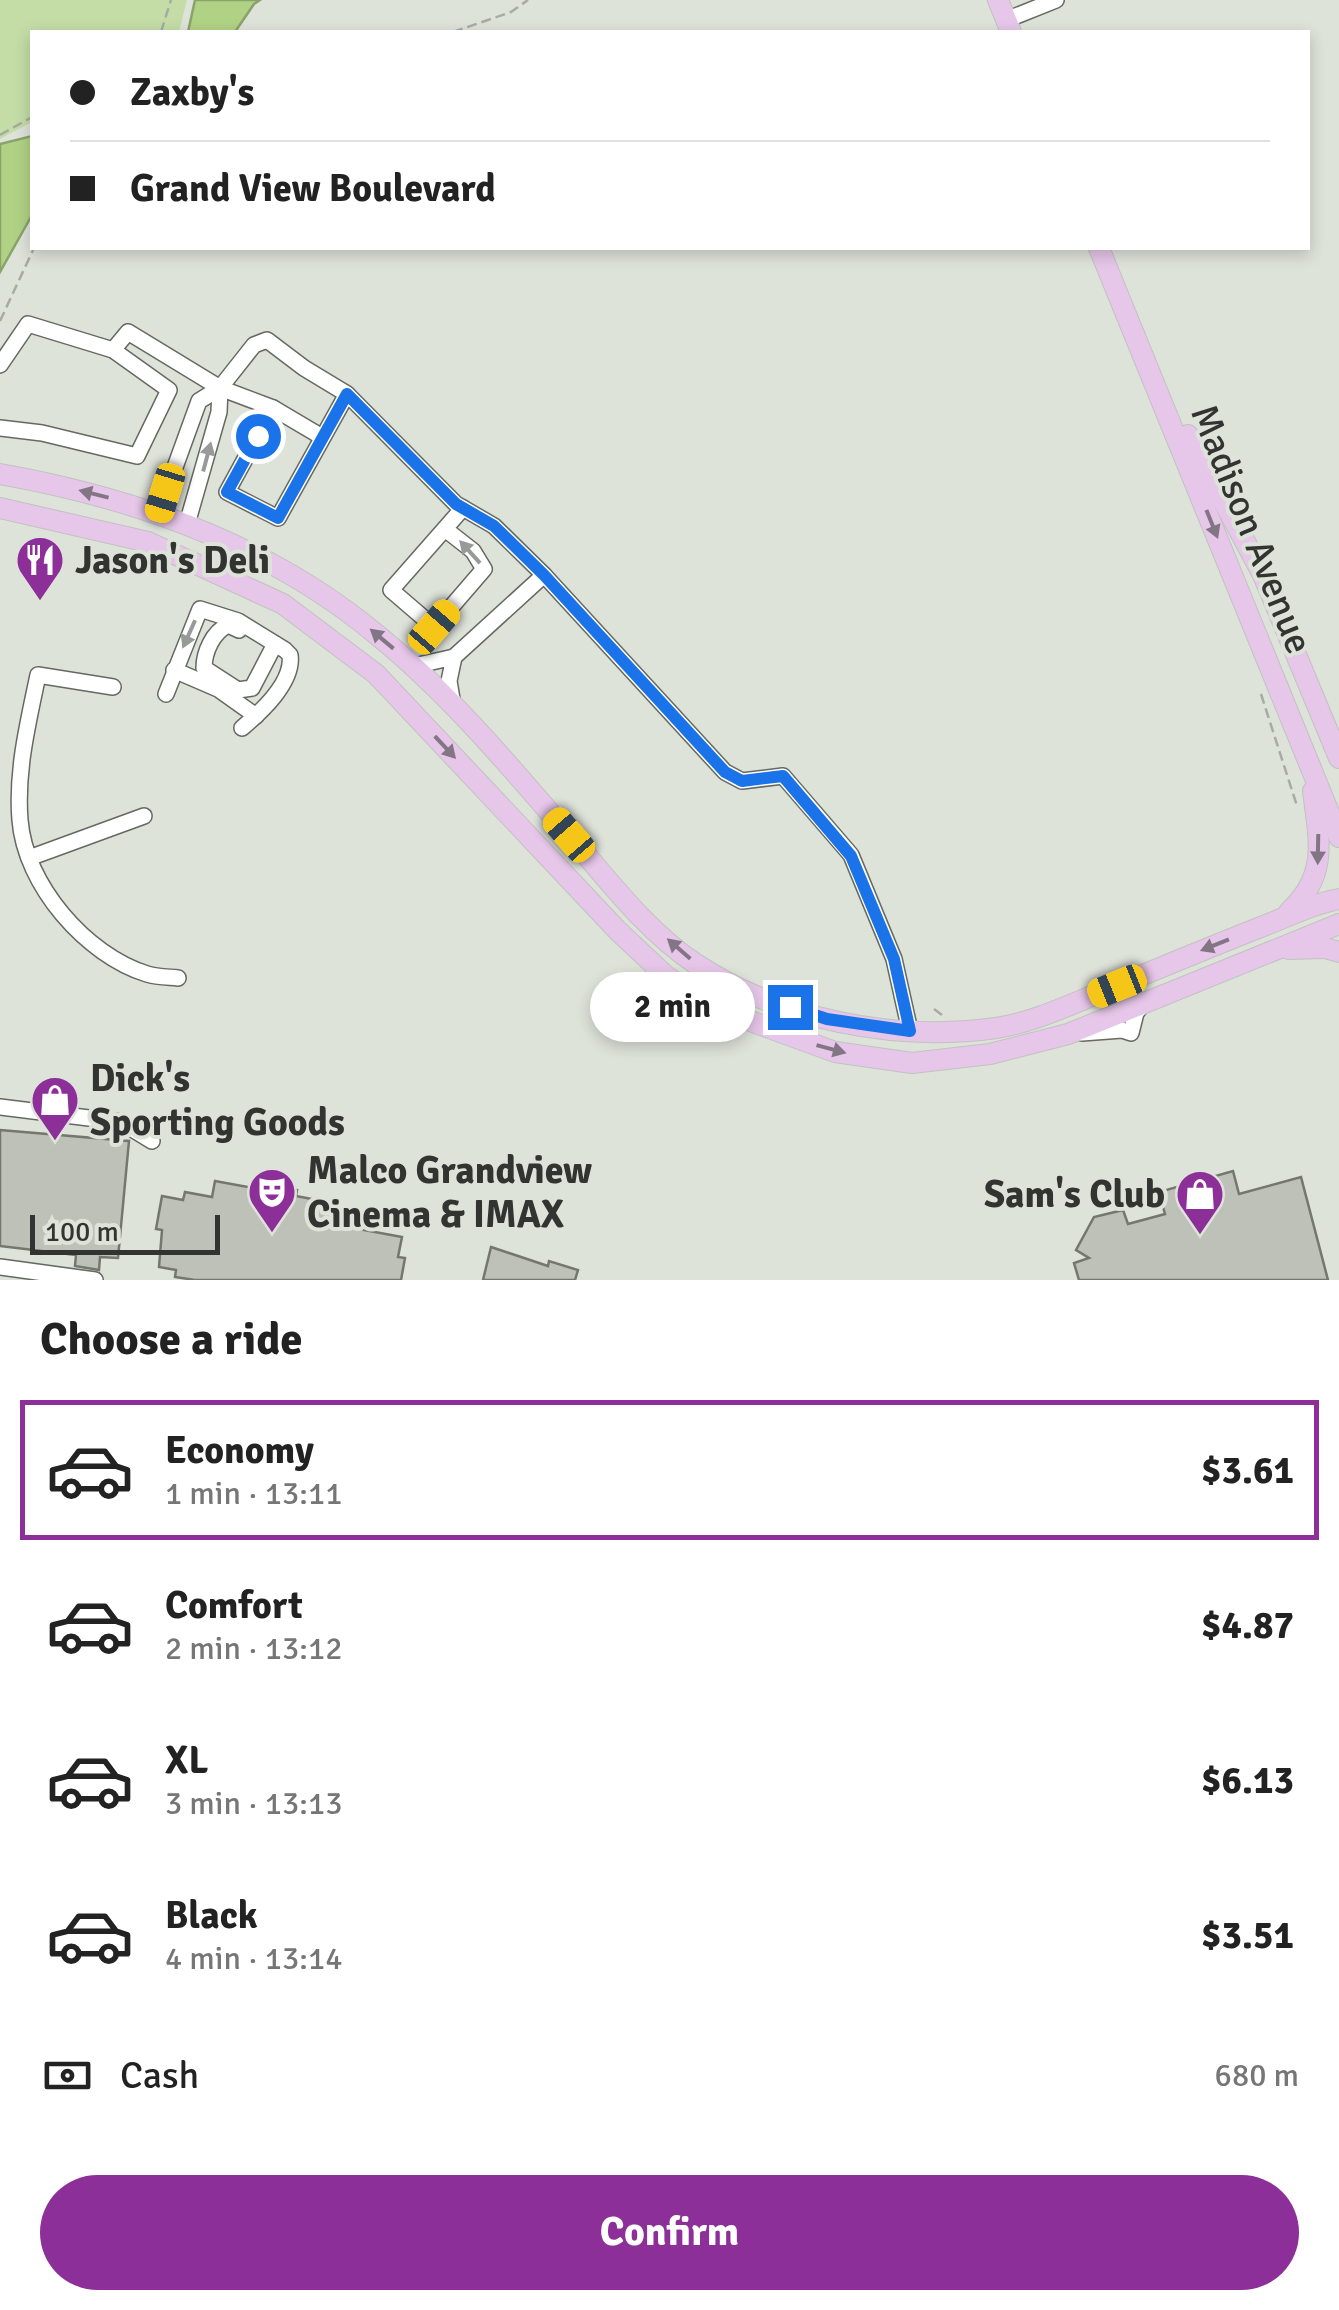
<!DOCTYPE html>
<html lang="en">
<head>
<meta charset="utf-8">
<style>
  body { margin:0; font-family:Signika,sans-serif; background:#f2f2f2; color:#222; height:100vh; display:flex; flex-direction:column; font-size:38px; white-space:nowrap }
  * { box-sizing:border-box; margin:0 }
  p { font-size:32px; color:#767676 }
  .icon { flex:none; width:55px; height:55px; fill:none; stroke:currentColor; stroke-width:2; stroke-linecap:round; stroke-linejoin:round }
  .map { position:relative; height:1280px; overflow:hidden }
  .details { display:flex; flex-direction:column; background:#fff; flex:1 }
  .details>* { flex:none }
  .hud { position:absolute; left:30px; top:30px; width:1280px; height:220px; border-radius:0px; box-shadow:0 5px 15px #0003; display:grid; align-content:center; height:220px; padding:0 40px; background:#fff }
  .scale { position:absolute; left:30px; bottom:25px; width:190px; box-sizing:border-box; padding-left:10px; border:5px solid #323431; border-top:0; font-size:28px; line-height:35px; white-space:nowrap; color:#323431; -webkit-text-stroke:8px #dee3da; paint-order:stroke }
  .end { position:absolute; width:45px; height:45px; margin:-22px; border:12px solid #1a73e8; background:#fff; box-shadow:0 0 0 5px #fff }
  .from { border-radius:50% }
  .bubble { position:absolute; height:70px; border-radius:35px; background:#fff; box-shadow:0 5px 15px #0003; font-size:32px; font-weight:800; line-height:70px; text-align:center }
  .car { position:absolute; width:30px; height:60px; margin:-30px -15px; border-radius:12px; box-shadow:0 0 8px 2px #0007; background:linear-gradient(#f5c518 24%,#345 0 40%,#f5c518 0 76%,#345 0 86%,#f5c518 0) }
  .hud b { display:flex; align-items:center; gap:35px; height:95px; font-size:38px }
  .hud b+b { border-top:2px solid #e0e0e0 }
  .hud i { width:25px; height:25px; background:#222 }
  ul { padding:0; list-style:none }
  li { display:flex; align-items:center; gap:30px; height:140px; margin:0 20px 15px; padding:0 20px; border:5px solid transparent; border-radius:0px }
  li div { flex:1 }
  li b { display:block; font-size:38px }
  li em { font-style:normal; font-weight:800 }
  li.on { border-color:#8d2f98 }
  li>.icon { width:90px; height:90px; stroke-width:1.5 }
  h2 { padding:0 40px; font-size:45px; line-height:120px }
  .pay { display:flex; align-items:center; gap:25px; height:110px; padding:0 40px; font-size:38px }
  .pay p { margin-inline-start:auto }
  .button { display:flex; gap:20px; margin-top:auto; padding:20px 40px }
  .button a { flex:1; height:115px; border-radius:60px; background:#8d2f98; color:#fff; font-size:40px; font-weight:800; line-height:115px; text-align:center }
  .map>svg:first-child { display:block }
  .green { fill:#c4dda7 }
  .water { fill:#b0d284; stroke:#8aa36b; stroke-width:2.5 }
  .building { fill:#bdc1b8; stroke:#73776e; stroke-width:2.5 }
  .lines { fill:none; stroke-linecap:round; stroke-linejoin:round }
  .minor-casing { stroke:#656961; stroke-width:18 }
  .major-casing { stroke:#c2c2c1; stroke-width:22 }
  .path { stroke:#a7aba4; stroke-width:2.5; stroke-dasharray:10 5; stroke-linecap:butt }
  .minor { stroke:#fff; stroke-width:15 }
  .major { stroke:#e6c6e9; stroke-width:20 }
  .oneway { fill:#989a98 }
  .oneway2 { fill:#837684 }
  .route { stroke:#1a73e8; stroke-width:12 }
  .labels { text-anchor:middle; stroke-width:8; stroke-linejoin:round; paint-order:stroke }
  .street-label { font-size:38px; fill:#323431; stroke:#dee3da }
  .poi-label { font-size:38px; font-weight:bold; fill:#323431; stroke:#dee3da; text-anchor:start }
</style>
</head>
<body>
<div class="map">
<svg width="1339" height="1280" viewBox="0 0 1339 1280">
  <rect width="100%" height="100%" fill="#dee3da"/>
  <polygon class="green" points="0,0 187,0 179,32 32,32 32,122 0,139"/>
  <g class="water">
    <polygon points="195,0 260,0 254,4 235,32 188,32"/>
    <polygon points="32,136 32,215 0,272 0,144"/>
  </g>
  <g class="building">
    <polygon points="0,1130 129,1141 118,1258 100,1257 99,1270 75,1266 76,1255 0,1246"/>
    <polygon points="1233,1171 1239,1194 1301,1177 1328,1280 1079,1280 1074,1263 1089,1258 1076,1250 1094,1217 1123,1210 1128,1224 1165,1214 1159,1192"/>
    <polygon points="215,1181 264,1190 265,1185 297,1190 296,1196 338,1204 336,1218 365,1223 364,1230 402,1237 398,1257 405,1258 401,1280 195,1280 175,1277 176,1270 159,1267 162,1230 156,1229 162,1196 183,1200 185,1192 212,1197"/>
    <polygon points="491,1247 548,1266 549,1261 578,1270 575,1280 483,1280"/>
  </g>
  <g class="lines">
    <g class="minor-casing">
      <g id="minor">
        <polyline points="1006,20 1056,0"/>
        <polyline points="113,350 128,332 220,388 254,345 267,340 304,368 347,394 278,518 227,492 273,408"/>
        <polyline points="0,365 28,324 113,350 169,390 137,456 42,433 0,428"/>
        <polyline points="220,388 273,408 322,437"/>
        <polyline points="347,394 456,504 494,526 544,575 725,772 742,781 783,776 851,855 894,959 910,1031"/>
        <polyline points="158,514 199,401 220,388"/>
        <polyline points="187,524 219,412 220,388"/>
        <polyline points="445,529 473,551 484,569 434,627 391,590 463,508"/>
        <path d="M239 630 228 625C213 632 204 652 204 668L238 690 252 688 275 644"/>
        <polyline points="454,657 544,575"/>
        <polyline points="414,666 454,657 449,681 453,705"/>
        <polyline points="174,670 218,689 256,716"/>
        <path d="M113 687 38 675C28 723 16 771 20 820 25 885 86 955 147 974 157 977 168 977 178 978"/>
        <path d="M166 694 200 609 238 621 285 650 290 655C294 682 261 712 242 728"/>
        <polyline points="29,858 144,816"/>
        <polyline points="1082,1033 1122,1030 1131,1033 1136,1013 1143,1004"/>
        <polyline points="0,1107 121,1122 152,1141"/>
        <polyline points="0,1267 95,1280"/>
      </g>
    </g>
    <g class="major-casing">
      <g id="major">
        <polyline points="998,0 1011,32"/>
        <polyline points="1099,248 1339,837"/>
        <polyline points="1188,435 1263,575 1339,758"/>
        <path d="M0 474C136 498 269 545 376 634 451 695 513 770 576 843 612 885 649 933 696 964 781 1020 896 1042 996 1028 1031 1023 1067 1006 1099 993 1155 970 1210 947 1266 925 1290 916 1314 903 1339 899"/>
        <polyline points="0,508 148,542 283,604 376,674 618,931 666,976 723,1011 835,1052 912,1063 990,1054 1068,1034 1339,924"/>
        <path d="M1289 912C1329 874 1319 841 1313 791"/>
        <polyline points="1288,949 1325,948 1339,952"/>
      </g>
    </g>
    <g class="path">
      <polyline points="161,32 171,0"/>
      <polyline points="453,32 511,12 528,0"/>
      <polyline points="0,135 32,117"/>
      <polyline points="0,321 34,248"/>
      <polyline points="1261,694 1297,806"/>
      <polyline points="934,1009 942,1015"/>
    </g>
    <use href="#minor" class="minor"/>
    <use href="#major" class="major"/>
  </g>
  <defs><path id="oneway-solid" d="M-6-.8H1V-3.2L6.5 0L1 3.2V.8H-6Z" transform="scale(2.5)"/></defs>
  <g class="oneway">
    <use href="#oneway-solid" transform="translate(207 457) rotate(-75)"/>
    <use href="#oneway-solid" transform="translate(470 552) rotate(-132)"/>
    <use href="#oneway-solid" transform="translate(189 634) rotate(114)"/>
  </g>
  <g class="oneway2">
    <use href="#oneway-solid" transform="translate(94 494) rotate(-166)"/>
    <use href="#oneway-solid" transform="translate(1212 524) rotate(68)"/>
    <use href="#oneway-solid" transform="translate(382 639) rotate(-140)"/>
    <use href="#oneway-solid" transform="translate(445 747) rotate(47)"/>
    <use href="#oneway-solid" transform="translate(1318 849) rotate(91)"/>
    <use href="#oneway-solid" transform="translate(1215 945) rotate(158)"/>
    <use href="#oneway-solid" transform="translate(679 949) rotate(-139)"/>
    <use href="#oneway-solid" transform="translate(831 1049) rotate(15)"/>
  </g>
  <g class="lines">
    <polyline class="route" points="258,436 227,492 278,518 347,394 456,504 494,526 544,575 725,772 742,781 783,776 851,856 894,959 910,1031 827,1019 790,1007"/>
  </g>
  <defs>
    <g id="restaurant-pin" transform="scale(2.5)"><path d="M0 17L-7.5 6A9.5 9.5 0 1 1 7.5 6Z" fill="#8d2f98" stroke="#dee3da"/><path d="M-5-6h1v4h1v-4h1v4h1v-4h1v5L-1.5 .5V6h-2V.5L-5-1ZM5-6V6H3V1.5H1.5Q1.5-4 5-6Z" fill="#fff"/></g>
    <g id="shop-pin" transform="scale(2.5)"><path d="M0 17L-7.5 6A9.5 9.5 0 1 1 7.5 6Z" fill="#8d2f98" stroke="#dee3da"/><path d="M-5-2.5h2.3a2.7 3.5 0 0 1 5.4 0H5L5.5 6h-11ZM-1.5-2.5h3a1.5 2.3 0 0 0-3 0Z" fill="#fff"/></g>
    <g id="theatre-pin" transform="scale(2.5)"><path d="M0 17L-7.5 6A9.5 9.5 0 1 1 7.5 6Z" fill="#8d2f98" stroke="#dee3da"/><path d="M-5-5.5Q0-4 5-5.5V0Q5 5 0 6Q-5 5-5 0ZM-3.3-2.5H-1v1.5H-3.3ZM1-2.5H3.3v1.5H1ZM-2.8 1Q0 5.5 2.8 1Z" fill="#fff"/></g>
  </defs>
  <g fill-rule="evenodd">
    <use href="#restaurant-pin" x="40" y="560"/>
    <use href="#shop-pin" x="55" y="1100"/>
    <use href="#theatre-pin" x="272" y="1192"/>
    <use href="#shop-pin" x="1200" y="1194"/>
  </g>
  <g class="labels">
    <g class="street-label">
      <text transform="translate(1252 529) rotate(68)" y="13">Madison Avenue</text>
    </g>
    <g class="poi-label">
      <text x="75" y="573">Jason's Deli</text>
      <text x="90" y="1091">Dick's<tspan x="90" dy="44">Sporting Goods</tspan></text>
      <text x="307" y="1183">Malco Grandview<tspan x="307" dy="44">Cinema &amp; IMAX</tspan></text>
      <text x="1165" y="1207" text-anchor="end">Sam's Club</text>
    </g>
  </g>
</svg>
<div class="scale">100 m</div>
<i class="end from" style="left:258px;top:436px"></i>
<i class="end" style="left:790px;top:1007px"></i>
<div class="bubble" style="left:590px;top:972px;width:165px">2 min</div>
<i class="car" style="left:165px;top:493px;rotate:197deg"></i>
<i class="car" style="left:434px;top:627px;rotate:41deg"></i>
<i class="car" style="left:569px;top:835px;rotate:319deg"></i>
<i class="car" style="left:1117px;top:986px;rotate:248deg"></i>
<div class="hud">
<b><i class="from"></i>Zaxby's</b>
<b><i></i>Grand View Boulevard</b>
</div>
</div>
<section class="details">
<h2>Choose a ride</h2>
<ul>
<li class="on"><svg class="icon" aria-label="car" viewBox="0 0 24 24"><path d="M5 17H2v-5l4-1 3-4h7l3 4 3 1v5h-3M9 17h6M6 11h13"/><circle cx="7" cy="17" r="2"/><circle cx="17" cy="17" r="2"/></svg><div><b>Economy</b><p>1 min · 13:11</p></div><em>$3.61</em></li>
<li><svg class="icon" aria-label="car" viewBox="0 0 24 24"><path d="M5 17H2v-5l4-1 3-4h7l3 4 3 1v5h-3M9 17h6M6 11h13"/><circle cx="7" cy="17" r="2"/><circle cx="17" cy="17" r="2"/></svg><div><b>Comfort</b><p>2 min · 13:12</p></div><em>$4.87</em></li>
<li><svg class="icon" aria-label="car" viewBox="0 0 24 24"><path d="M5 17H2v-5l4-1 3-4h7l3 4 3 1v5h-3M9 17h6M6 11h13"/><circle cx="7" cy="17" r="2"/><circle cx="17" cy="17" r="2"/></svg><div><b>XL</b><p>3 min · 13:13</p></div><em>$6.13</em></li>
<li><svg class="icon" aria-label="car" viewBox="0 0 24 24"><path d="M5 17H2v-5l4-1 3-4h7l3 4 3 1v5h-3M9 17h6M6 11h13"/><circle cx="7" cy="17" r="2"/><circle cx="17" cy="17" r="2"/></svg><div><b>Black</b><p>4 min · 13:14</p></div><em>$3.51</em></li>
</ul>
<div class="pay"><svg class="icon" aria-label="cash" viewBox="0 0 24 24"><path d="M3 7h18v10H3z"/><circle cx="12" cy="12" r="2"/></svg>Cash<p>680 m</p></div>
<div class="button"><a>Confirm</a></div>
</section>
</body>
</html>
